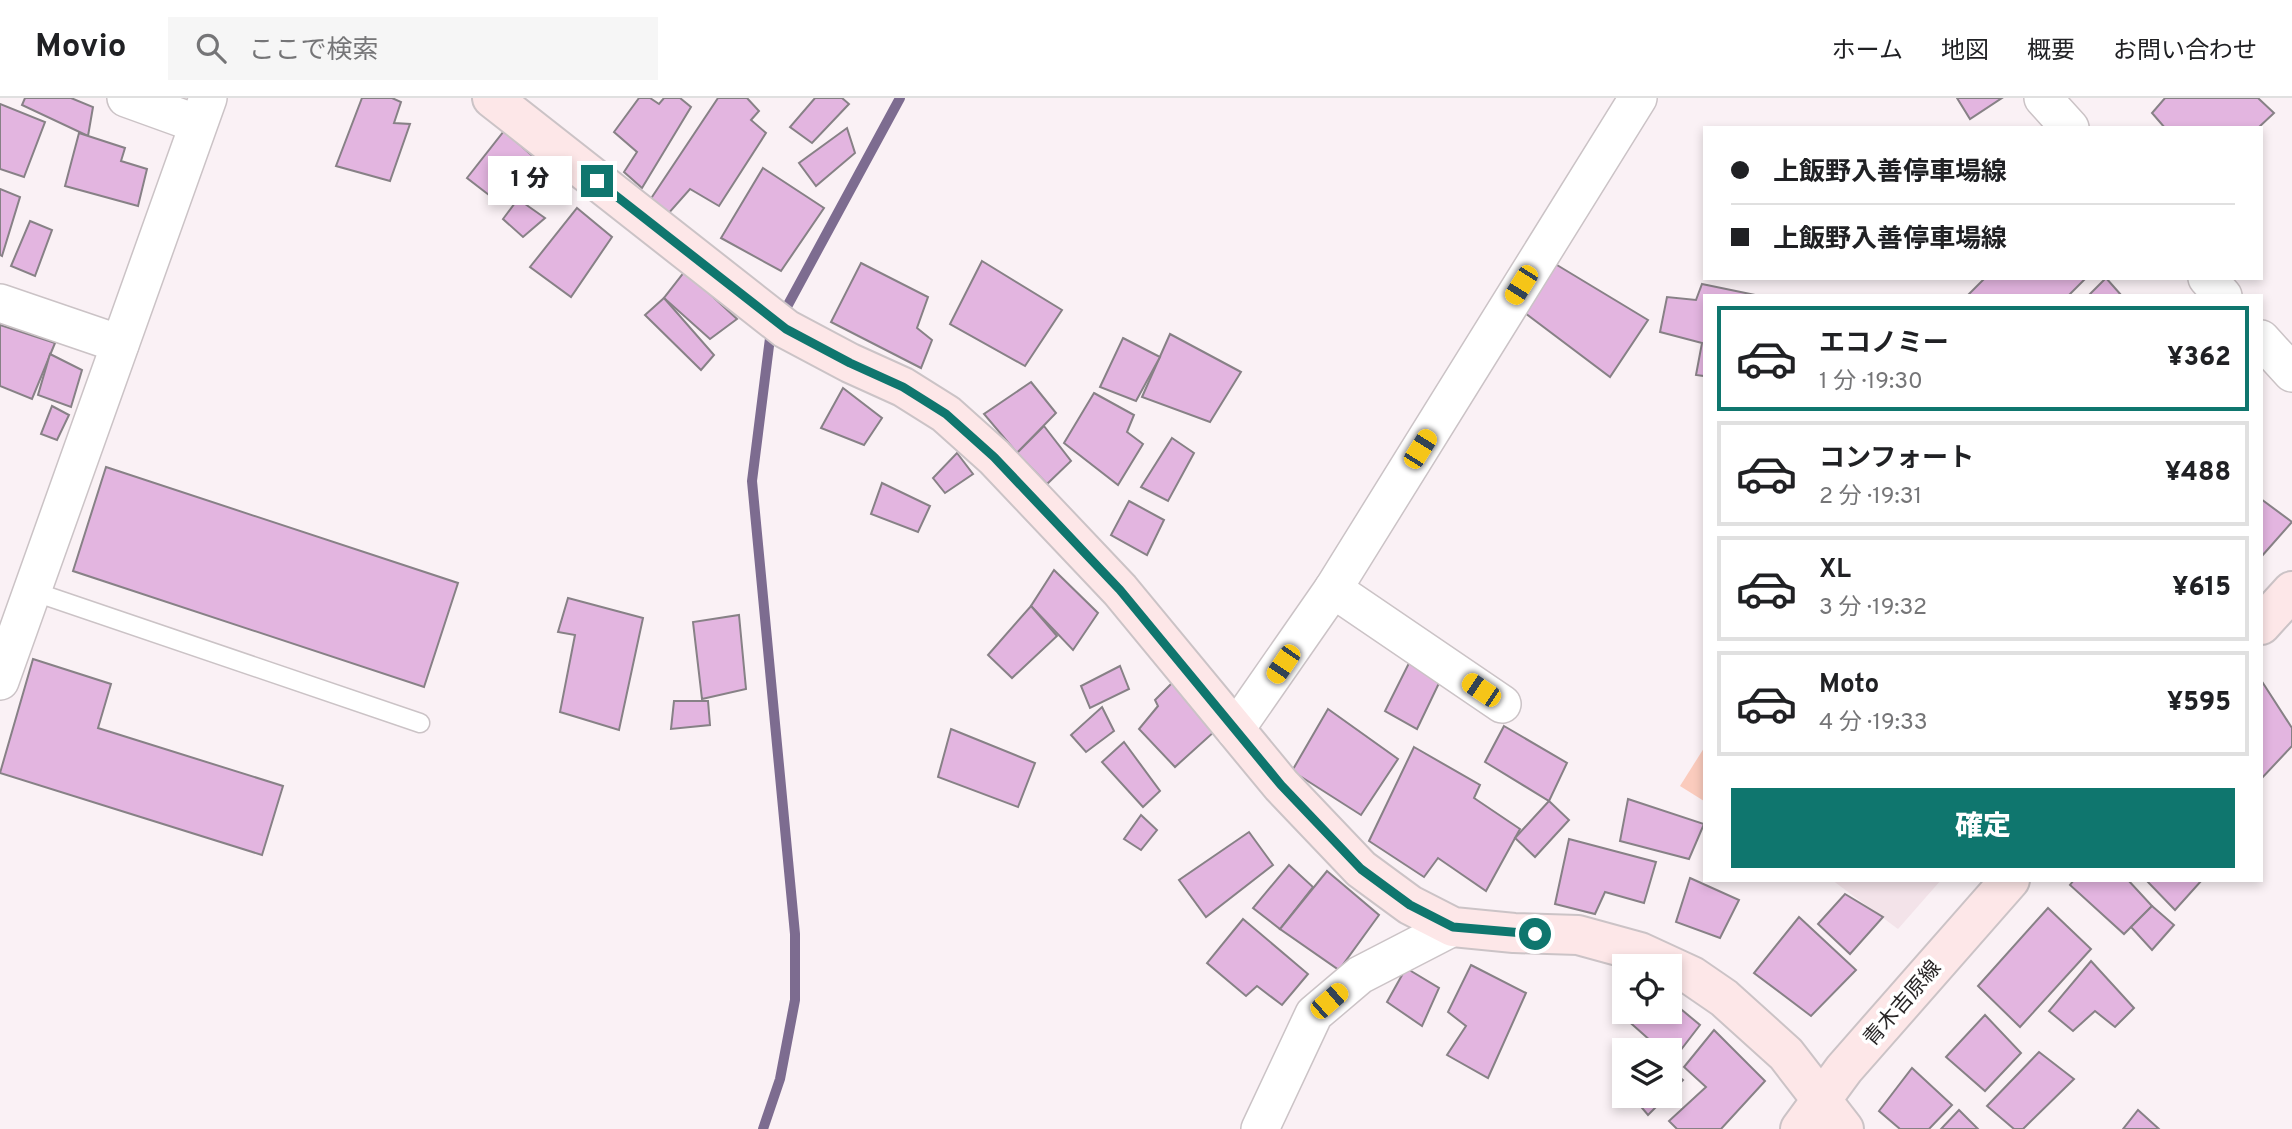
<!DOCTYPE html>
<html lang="ja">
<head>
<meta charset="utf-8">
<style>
  body { margin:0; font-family:Overpass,"Noto Sans JP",sans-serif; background:#f6f6f6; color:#202124; height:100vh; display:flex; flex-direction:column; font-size:26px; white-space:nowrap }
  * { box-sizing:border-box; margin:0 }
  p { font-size:23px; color:#757577 }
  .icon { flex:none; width:38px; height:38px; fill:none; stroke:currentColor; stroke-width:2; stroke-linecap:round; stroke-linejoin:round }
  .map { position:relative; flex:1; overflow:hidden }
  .sheet { position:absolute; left:1703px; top:196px; width:560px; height:588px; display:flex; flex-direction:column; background:#fff; border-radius:0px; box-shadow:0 4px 10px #0003 }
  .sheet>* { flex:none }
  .banner { position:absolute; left:1703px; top:28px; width:560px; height:154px; border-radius:0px; box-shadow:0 4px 10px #0003; display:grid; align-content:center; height:154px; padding:0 28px; background:#fff }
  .tools { position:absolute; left:1612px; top:856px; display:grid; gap:14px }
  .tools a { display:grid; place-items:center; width:70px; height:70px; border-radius:0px; background:#fff; box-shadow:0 4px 10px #0003; font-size:35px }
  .end { position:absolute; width:32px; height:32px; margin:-16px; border:9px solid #0f766e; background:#fff; box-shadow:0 0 0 4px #fff }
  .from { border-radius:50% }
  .bubble { position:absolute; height:49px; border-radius:0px; background:#fff; box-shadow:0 4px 10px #0003; font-size:23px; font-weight:800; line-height:49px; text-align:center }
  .car { position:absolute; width:21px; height:42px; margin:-21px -10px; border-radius:9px; box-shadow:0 0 5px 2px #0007; background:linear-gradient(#f5c518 24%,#345 0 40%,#f5c518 0 76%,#345 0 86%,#f5c518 0) }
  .banner b { display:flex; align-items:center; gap:24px; height:66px; font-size:26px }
  .banner b+b { border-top:2px solid #e0e0e0 }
  .banner i { width:18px; height:18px; background:#202124 }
  ul { padding:12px 0 0; list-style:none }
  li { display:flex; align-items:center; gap:21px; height:105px; margin:0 14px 10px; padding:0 14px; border:4px solid #e0e0e0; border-radius:0px }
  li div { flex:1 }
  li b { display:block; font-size:26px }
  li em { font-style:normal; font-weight:800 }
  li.on { border-color:#0f766e }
  li>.icon { width:63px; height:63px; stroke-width:1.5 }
  .cta { display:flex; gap:14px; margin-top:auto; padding:14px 28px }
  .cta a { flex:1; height:80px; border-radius:0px; background:#0f766e; color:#fff; font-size:28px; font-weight:800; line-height:80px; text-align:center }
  header { display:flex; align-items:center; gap:42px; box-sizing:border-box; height:98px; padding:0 35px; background:#fff; border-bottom:2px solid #e0e0e0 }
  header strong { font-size:33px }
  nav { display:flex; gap:38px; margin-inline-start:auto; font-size:24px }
  .search { width:490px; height:63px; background:#f6f6f6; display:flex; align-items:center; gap:18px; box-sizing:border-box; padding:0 24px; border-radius:0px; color:#757577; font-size:26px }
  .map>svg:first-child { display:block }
  .built { fill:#f3e3e9 }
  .green { fill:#facbbd }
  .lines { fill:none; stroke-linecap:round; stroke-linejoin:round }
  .stream { stroke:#7d6c90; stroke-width:10 }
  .building { fill:#e3b5e0; stroke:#878186; stroke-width:2 }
  .lane-casing { stroke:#cbc3c6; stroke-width:21 }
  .street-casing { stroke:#cbc3c6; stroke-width:40 }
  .secondary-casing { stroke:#cbc3c6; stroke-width:42 }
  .lane { stroke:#fff; stroke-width:18 }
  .street { stroke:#fff; stroke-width:37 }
  .secondary { stroke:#fde7e8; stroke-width:38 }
  .route { stroke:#0f766e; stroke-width:9 }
  .labels { text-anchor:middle; stroke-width:7; stroke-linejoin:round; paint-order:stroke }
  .street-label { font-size:21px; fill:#282526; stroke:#fff }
</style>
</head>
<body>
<header>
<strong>Movio</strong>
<div class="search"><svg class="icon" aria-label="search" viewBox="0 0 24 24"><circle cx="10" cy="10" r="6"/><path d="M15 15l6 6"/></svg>ここで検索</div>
<nav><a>ホーム</a><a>地図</a><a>概要</a><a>お問い合わせ</a></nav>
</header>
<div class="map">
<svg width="2292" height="1031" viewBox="0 0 2292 1031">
  <rect width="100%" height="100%" fill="#faf1f5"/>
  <polygon class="built" points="1832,782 1941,782 1898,831"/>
  <polygon class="green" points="1704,650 1704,703 1680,688"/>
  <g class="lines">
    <polyline class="stream" points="763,1031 780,981 795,902 795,836 752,383 770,240 900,0"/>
  </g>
  <g class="building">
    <polygon points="25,0 71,0 93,9 88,38 22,7"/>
    <polygon points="362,0 392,0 401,4 394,25 410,26 390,83 336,68"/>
    <polygon points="639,0 650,0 659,6 664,0 680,0 691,9 642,90 624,74 637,54 614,34"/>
    <polygon points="718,0 747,0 759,13 751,22 766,35 719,108 690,91 668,116 650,102"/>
    <polygon points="815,0 842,0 849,6 812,45 790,29"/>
    <polygon points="1957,0 2002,0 1970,21"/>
    <polygon points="2165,0 2258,0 2274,15 2258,30 2165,30 2152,15"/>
    <polygon points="0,6 45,24 24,79 0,71"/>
    <polygon points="847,30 855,55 816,88 799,65"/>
    <polygon points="504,33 536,61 498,104 467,80"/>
    <polygon points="79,35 125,50 121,63 147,71 138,108 65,88"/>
    <polygon points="763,70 824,110 781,173 721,140"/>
    <polygon points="0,91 20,99 2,158 0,157"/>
    <polygon points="518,101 545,120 523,139 503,121"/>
    <polygon points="577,110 612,139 571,199 530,169"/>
    <polygon points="30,123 52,132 35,178 11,168"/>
    <polygon points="982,163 1062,212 1025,268 950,226"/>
    <polygon points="1552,164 1648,222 1610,279 1525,215"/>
    <polygon points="861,165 928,199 917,230 932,242 921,270 831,224"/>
    <polygon points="685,173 737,221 710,241 664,200"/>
    <polygon points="1985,180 2086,180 2068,198 1967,198"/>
    <polygon points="2106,180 2122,198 2088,198"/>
    <polygon points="1702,186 1760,198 1704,198 1704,278 1696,277 1702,245 1660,234 1667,199 1696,202"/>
    <polygon points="664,200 714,257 701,272 645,217"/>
    <polygon points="0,227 55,245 32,301 0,288"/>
    <polygon points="1170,236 1241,274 1210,324 1142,299"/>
    <polygon points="1123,240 1160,259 1136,303 1100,289"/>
    <polygon points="50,256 82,272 71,309 38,297"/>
    <polygon points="1031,284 1056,315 1017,355 984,316"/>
    <polygon points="843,290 882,320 864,347 821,330"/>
    <polygon points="1094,295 1134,317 1127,334 1143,346 1118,387 1064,345"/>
    <polygon points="52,308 69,317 57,342 41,336"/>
    <polygon points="1044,328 1071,363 1047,386 1017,355"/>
    <polygon points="1172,340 1194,355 1168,403 1141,389"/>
    <polygon points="957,355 973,376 945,395 933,380"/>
    <polygon points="106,369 458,485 424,589 73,473"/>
    <polygon points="882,385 930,408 918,434 871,416"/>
    <polygon points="2261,401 2292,424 2261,459"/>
    <polygon points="1129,403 1164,422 1147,457 1111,437"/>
    <polygon points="1054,472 1098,515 1073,552 1031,508"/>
    <polygon points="568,500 643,520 619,632 560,614 575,537 558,534"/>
    <polygon points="1031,508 1057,538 1012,580 988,557"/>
    <polygon points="739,517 746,591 702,601 693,524"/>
    <polygon points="33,561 111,586 98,630 283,688 262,757 0,675"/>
    <polygon points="1409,565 1441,581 1417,631 1385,613"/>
    <polygon points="1120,568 1129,591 1090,610 1081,588"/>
    <polygon points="2261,582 2292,630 2292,648 2261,681"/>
    <polygon points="1174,583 1215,633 1175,669 1139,631 1158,608 1155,602"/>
    <polygon points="674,603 708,603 710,627 671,631"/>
    <polygon points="1102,609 1114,633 1086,654 1071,637"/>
    <polygon points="1328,611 1398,661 1361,717 1292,673"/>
    <polygon points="1504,628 1567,665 1549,703 1485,664"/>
    <polygon points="951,631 1035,665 1018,709 938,679"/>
    <polygon points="1124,644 1160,693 1143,709 1102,664"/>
    <polygon points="1414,649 1480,687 1474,700 1520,731 1486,793 1438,760 1424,779 1369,743"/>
    <polygon points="1628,701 1704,726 1689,761 1620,743"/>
    <polygon points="1549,703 1569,722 1535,759 1515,740"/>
    <polygon points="1141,717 1157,732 1141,752 1124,741"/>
    <polygon points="1249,734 1273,767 1206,819 1179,782"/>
    <polygon points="1569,741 1656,764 1644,805 1605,794 1595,816 1555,806"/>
    <polygon points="1289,767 1313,789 1280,831 1253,810"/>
    <polygon points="1327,773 1379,817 1339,872 1280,831"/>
    <polygon points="1690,780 1739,802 1720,840 1676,824"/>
    <polygon points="2074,782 2128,782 2152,808 2124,836 2070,787"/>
    <polygon points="2146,782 2202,782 2175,812"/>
    <polygon points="1845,796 1883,819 1850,856 1818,826"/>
    <polygon points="2152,808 2174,827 2152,852 2131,829"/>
    <polygon points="2048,810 2091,851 2020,929 1978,888"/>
    <polygon points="1799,819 1856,872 1811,918 1754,875"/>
    <polygon points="1243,821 1308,876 1282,907 1257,888 1246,898 1207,865"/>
    <polygon points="2091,863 2134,910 2115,929 2095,913 2073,933 2049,913"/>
    <polygon points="1471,867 1526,895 1488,980 1447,957 1466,928 1448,914"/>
    <polygon points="1406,870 1439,890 1422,928 1387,904"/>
    <polygon points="1670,902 1700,927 1673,962 1670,952 1661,952 1616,912 1624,903 1624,914 1670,914"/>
    <polygon points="1985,917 2021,955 1985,993 1946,959"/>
    <polygon points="1714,932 1765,983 1721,1031 1677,1031 1669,1023 1706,989 1684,969"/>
    <polygon points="2039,954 2074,981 2023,1031 2014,1031 1987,1008"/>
    <polygon points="1912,970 1952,1007 1929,1031 1900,1031 1879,1013"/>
    <polygon points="1670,971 1683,982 1670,995"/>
    <polygon points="1632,998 1667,998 1648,1017"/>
    <polygon points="1959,1012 1978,1031 1941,1031"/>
    <polygon points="2138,1012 2159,1031 2123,1031"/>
  </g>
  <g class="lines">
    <g class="lane-casing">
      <polyline id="lane" points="32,493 420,625"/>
    </g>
    <g class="street-casing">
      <g id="street">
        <polyline points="126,0 198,26"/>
        <polyline points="2043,0 2070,30"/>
        <polyline points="2207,180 2223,198"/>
        <polyline points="0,205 120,246"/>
        <polyline points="2261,241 2292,275"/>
        <polyline points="1333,491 1502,606"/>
        <polyline points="0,583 208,0"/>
        <polyline points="1235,632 1333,491 1638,0"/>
        <polyline points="1260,1031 1314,916 1360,877 1453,829"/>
      </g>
    </g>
    <g class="secondary-casing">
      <g id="secondary">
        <polyline points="492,0 786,231 850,265 903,289 946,316 994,359 1120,492 1281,687 1361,771 1410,807 1453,829 1514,835 1578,837 1640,854 1692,878 1724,900 1786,956 1844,1031"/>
        <polyline points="2261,527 2292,493"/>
        <polyline points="1800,1031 1844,971 2010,782"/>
      </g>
    </g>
    <use href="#lane" class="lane"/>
    <use href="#street" class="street"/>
    <use href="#secondary" class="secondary"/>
  </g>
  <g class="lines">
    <polyline class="route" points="597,83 786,231 850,265 903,289 946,316 994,359 1120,492 1281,687 1361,771 1410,807 1453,829 1535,836"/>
  </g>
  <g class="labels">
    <g class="street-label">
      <text transform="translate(1902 905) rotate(-49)" y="7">青木吉原線</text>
    </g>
  </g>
</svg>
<div class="tools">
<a><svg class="icon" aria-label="locate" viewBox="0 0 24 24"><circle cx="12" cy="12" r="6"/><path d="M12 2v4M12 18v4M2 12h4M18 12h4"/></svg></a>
<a><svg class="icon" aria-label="layers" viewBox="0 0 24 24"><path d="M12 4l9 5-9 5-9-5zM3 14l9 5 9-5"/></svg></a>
</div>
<i class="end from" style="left:1535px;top:836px"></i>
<i class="end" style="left:597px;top:83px"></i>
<div class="bubble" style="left:488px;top:58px;width:84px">1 分</div>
<i class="car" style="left:1521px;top:187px;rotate:212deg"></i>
<i class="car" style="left:1420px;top:351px;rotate:32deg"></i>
<i class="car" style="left:1283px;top:566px;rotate:214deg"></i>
<i class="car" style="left:1481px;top:592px;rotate:304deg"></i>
<i class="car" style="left:1329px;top:903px;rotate:49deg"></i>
<div class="banner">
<b><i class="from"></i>上飯野入善停車場線</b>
<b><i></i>上飯野入善停車場線</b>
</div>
<section class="sheet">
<ul>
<li class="on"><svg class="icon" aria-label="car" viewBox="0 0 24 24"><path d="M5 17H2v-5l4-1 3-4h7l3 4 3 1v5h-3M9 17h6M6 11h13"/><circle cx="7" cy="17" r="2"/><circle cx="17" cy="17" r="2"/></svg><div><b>エコノミー</b><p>1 分 · 19:30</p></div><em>¥362</em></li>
<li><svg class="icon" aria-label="car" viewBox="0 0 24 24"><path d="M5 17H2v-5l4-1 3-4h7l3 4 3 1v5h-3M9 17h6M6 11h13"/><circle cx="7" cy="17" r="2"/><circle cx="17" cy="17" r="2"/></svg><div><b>コンフォート</b><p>2 分 · 19:31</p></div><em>¥488</em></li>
<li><svg class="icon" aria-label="car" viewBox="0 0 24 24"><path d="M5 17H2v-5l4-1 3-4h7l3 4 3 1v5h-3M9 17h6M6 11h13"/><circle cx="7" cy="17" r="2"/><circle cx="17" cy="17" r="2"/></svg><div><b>XL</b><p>3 分 · 19:32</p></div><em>¥615</em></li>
<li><svg class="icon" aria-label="car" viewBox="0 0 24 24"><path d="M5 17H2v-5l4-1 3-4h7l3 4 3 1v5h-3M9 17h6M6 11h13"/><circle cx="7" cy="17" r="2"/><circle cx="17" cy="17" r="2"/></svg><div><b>Moto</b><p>4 分 · 19:33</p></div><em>¥595</em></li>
</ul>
<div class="cta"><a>確定</a></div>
</section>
</div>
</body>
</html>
